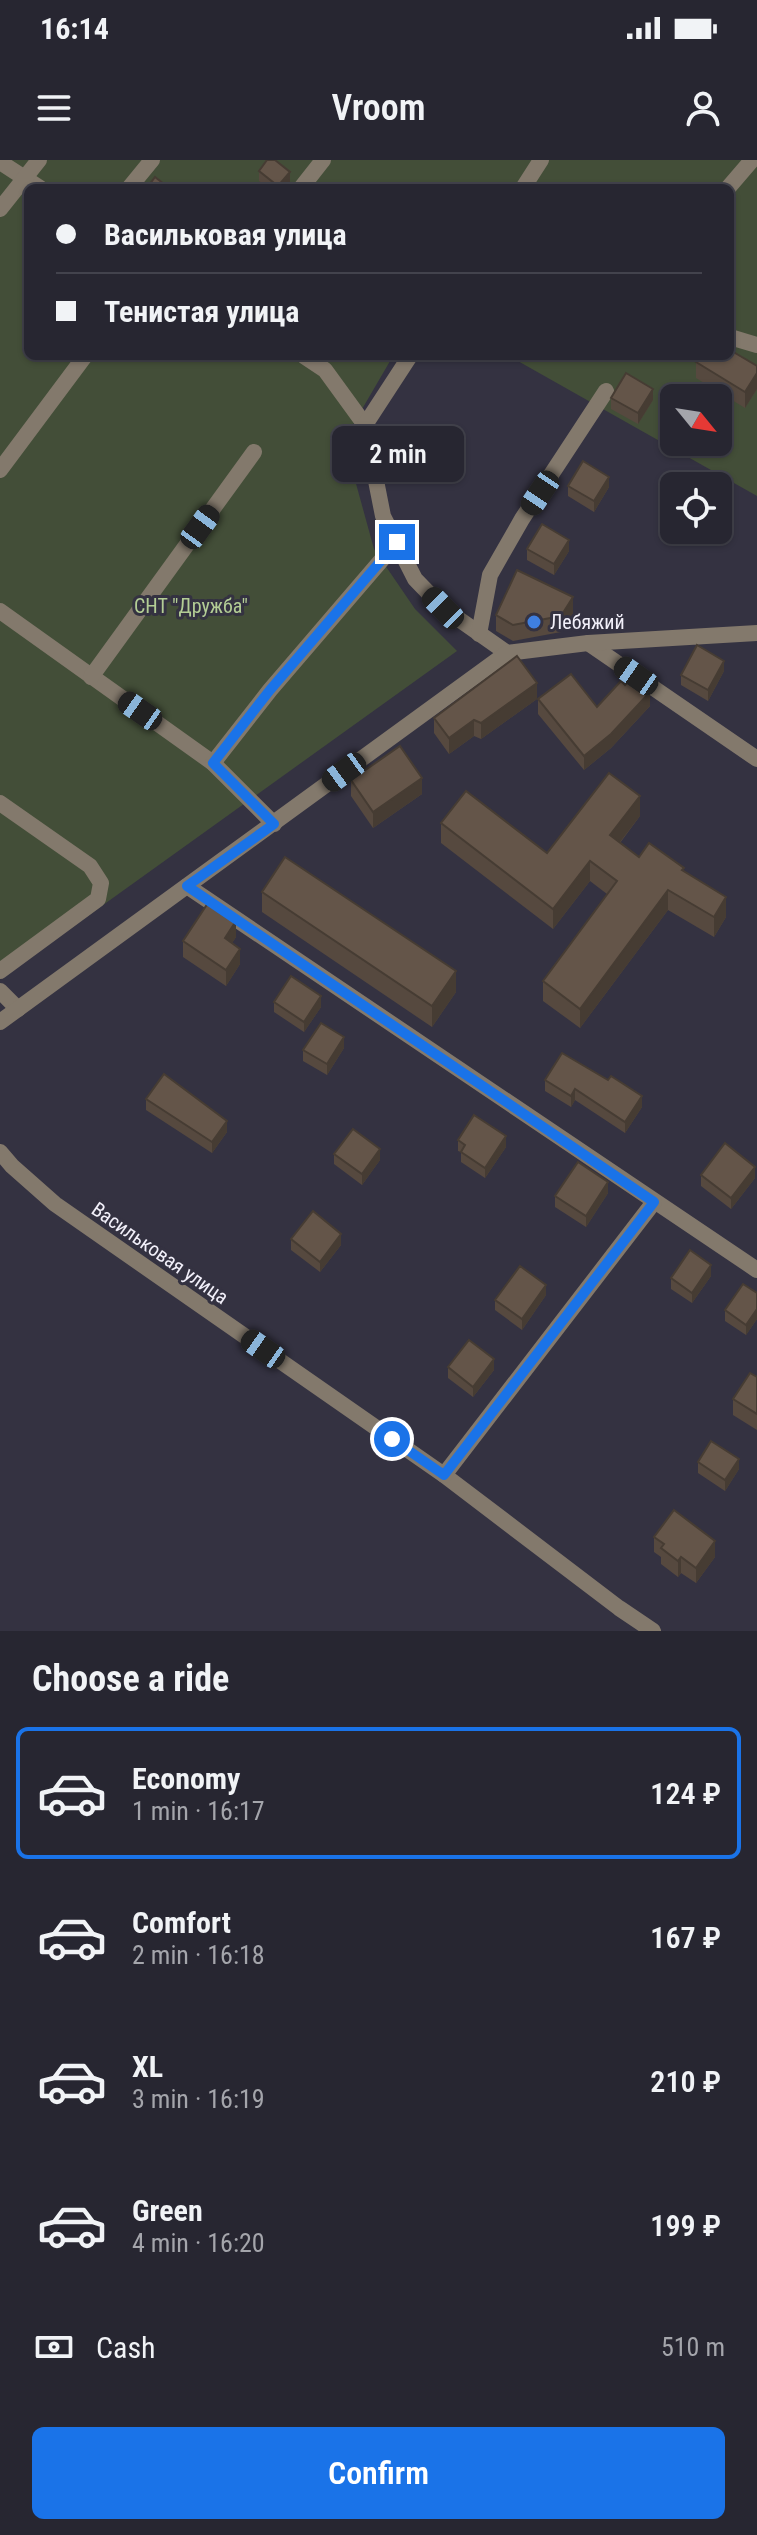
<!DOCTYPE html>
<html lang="en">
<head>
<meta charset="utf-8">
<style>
  body { margin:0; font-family:"Roboto Condensed",sans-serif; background:#2f2e39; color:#f1f3f6; height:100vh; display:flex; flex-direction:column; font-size:30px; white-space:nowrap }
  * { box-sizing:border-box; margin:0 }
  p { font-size:26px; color:#a4a5ab }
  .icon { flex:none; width:44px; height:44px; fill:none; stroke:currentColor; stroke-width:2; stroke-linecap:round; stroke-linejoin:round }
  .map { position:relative; height:1471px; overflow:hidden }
  .side { display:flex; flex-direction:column; background:#272631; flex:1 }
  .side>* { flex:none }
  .guide { position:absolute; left:24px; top:24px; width:710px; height:176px; border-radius:12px; box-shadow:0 2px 6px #0004,0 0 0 2px #43434d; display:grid; align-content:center; height:176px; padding:0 32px; background:#272631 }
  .needle { width:52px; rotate:120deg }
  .buttons { position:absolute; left:660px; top:224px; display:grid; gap:16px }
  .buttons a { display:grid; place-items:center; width:72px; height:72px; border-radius:12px; background:#272631; box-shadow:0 2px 6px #0004,0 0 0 2px #43434d; font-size:40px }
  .end { position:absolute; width:36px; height:36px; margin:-18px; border:10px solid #1a73e8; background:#fff; box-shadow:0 0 0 4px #fff }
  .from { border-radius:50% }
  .bubble { position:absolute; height:56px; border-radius:12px; background:#272631; box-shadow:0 2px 6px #0004,0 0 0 2px #43434d; font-size:26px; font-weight:600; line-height:56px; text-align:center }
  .car { position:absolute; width:24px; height:48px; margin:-24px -12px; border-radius:10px; box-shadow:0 0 6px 2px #0007; background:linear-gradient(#222 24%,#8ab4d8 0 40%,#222 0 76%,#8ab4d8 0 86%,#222 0) }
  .guide b { display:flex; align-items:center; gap:28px; height:76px; font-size:30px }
  .guide b+b { border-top:2px solid #43434d }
  .guide i { width:20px; height:20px; background:#f1f3f6 }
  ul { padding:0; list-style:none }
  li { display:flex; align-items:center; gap:24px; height:132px; margin:0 16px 12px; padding:0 16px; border:4px solid transparent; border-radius:12px }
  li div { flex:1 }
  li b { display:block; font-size:30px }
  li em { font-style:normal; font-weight:600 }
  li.selected { border-color:#1a73e8 }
  li>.icon { width:72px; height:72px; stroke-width:1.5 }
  h2 { padding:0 32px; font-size:36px; line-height:96px }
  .pay { display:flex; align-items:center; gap:20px; height:88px; padding:0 32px; font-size:30px }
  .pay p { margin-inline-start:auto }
  .cta { display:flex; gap:16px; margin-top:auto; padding:16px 32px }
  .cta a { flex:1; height:92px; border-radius:12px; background:#1a73e8; color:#fff; font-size:32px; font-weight:600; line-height:92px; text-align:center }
  .status { display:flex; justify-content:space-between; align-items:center; height:56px; padding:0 40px; background:#272631; direction:ltr }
  .status svg { height:22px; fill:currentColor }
  header { display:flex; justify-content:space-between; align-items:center; height:104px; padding:0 32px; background:#272631; font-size:36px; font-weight:600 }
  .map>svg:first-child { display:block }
  .green { fill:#434e38; fill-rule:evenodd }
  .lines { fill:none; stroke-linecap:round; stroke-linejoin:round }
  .street { stroke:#83796c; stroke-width:16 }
  .wall { fill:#56493f }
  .shaded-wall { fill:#463c33 }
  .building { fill:#645549; stroke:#463c33; stroke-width:2 }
  .route { stroke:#1a73e8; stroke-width:10 }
  .shop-dot { fill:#3f7fe0; stroke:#343241; stroke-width:3 }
  .labels { text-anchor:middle; stroke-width:6; stroke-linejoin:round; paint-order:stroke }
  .park-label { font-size:20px; fill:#b3cd95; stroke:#343241 }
  .poi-label { font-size:20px; fill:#f2f0fa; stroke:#343241; text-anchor:start }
  .street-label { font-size:20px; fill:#f2f0fa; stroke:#343241 }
</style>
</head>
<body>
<div class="status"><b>16:14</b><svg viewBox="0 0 49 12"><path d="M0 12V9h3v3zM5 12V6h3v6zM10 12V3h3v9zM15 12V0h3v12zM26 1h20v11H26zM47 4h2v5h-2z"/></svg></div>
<header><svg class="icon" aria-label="menu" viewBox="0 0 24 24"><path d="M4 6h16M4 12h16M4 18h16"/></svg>Vroom<svg class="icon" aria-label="person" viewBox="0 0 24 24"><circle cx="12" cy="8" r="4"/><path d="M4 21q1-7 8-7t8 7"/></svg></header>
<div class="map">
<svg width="757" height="1471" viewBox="0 0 757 1471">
  <rect width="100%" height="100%" fill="#343241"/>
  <path class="green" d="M0 0H757V336L509 196H730V28H28V196H393L344 280 374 389 415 449 457 491 0 819ZM674 238H718V282H674Z"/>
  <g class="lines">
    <g class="street">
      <polyline points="0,2 40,28"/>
      <polyline points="129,28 152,0"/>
      <polyline points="301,28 323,0"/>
      <polyline points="523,28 541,0"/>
      <polyline points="728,28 752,0"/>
      <polyline points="0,49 39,0"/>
      <polyline points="730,177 757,185"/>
      <polyline points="304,196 325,210 365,265"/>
      <polyline points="410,196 365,265 383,356 415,419 443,448 507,493"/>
      <polyline points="0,310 85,196"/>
      <polyline points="0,451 213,603 274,664"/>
      <polyline points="479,474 490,415 522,359 606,231"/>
      <polyline points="588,483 757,599"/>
      <polyline points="91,517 254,292"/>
      <polyline points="213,603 270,530 397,382"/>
      <polyline points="0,643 90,706 101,723 98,739 0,811"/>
      <polyline points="187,726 757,1110"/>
      <polyline points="0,831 18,849"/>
      <polyline points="0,862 507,493 588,483 757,473"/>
      <polyline points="0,992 12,1006 55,1044 444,1315 619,1448 653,1471"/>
      <polyline points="444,1315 654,1042"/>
    </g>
  </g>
  <g class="wall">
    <polygon points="259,11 290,22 285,28 267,28 259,21"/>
    <polygon points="696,202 757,206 757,229 745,248 696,218"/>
    <polygon points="611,238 653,240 638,264 611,249"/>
    <polygon points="568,326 609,327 594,352 568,336"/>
    <polygon points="527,389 569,391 554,415 527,400"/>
    <polygon points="573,453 561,472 513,481 496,471 496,455"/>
    <polygon points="724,511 708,541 681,525 681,515"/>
    <polygon points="537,539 481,579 474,576 449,594 434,573 434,558"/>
    <polygon points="538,539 597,547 650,546 611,588 584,610 538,554"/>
    <polygon points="351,620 422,634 373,668 351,636"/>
    <polygon points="640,656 620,683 639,697 684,712 726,757 714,777 668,750 580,868 543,841 543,821 607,734 590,721 553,769 441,683 441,663 547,693"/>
    <polygon points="262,732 456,832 432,867 262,752"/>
    <polygon points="236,777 232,783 240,804 226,826 183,797 183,781"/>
    <polygon points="274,842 321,847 304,872 274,852"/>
    <polygon points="344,888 327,915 303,901 303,890"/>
    <polygon points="545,920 642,947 625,973 575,940 571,947 545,931"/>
    <polygon points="146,939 227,972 212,993 146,950"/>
    <polygon points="458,980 506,987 485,1018 461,1002 461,992 458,991"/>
    <polygon points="334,994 380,1000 362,1025 334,1004"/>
    <polygon points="701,1015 755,1018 731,1049 701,1026"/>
    <polygon points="608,1033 586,1067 555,1047 555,1036"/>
    <polygon points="291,1079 341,1085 320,1112 291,1090"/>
    <polygon points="711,1116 692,1143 671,1129 671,1118"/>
    <polygon points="757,1133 757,1159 746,1175 725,1161 725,1150"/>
    <polygon points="546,1135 522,1170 495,1150 495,1140"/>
    <polygon points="448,1207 494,1210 473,1237 448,1218"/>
    <polygon points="757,1217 757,1270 733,1255 733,1239"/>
    <polygon points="698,1302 739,1309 725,1331 698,1313"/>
    <polygon points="654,1377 715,1397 696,1423 681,1413 678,1417 661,1404 661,1397 654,1392"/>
  </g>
  <g class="shaded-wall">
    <polygon points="290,12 290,22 285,28 278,28 278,26"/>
    <polygon points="757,213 757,229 745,248 745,232"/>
    <polygon points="653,229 653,240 638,264 638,253"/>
    <polygon points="609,317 609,327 594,352 594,341"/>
    <polygon points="569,380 569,391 554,415 554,404"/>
    <polygon points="573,437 573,453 561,472 561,456"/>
    <polygon points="724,501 724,511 708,541 708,530"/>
    <polygon points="537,523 537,539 481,579 481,563"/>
    <polygon points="650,532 650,546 611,588 584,610 584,596"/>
    <polygon points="474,560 474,576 449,594 449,578"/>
    <polygon points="422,618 422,634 373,668 373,652"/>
    <polygon points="640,636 640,656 610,695 610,675"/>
    <polygon points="590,701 590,721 553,769 553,749"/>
    <polygon points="668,730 668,750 580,868 580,849"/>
    <polygon points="726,737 726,757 714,777 714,757"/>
    <polygon points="236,761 236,777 225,794 225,778"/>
    <polygon points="240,789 240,804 226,826 226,810"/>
    <polygon points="456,811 456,832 432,867 432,846"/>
    <polygon points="321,836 321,847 304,872 304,862"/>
    <polygon points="344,877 344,888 327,915 327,904"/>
    <polygon points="575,929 575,940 571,947 571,936"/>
    <polygon points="642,936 642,947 625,973 625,962"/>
    <polygon points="227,961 227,972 212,993 212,982"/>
    <polygon points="506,976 506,987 485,1018 485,1008"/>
    <polygon points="380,989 380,1000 362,1025 362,1014"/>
    <polygon points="755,1007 755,1018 731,1049 731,1038"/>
    <polygon points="608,1022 608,1033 586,1067 586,1056"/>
    <polygon points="341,1074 341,1085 320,1112 320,1102"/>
    <polygon points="711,1105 711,1116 692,1143 692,1133"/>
    <polygon points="546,1125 546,1135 522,1170 522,1159"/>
    <polygon points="757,1149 757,1159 746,1175 746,1165"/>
    <polygon points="494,1199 494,1210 473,1237 473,1227"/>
    <polygon points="739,1299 739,1309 725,1331 725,1320"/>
    <polygon points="715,1381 715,1397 696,1423 696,1408"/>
    <polygon points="681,1397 681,1413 678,1417 678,1401"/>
  </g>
  <g class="building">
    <polygon points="267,0 275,0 290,12 278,26 259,11"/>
    <polygon points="155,17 169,28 147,28"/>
    <polygon points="730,190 757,206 757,213 745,232 696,202 700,196 730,196"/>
    <polygon points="626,213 653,229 638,253 611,238"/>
    <polygon points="583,301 609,317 594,341 568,326"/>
    <polygon points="542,364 569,380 554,404 527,389"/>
    <polygon points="517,410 573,437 561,456 513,465 496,455"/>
    <polygon points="697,485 724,501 708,530 681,515"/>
    <polygon points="517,496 537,523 481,563 474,560 449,578 434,558"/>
    <polygon points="571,514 597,547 621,521 625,525 634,516 650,532 611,574 584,596 538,539"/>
    <polygon points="400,586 422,618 373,652 351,620"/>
    <polygon points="609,613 640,636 610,675 639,697 649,683 684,708 682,710 726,737 714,757 668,730 580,849 543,821 617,721 590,701 553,749 441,663 466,631 547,693"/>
    <polygon points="285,697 456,811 432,846 262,732"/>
    <polygon points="208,743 236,761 225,778 240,789 226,810 183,781"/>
    <polygon points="291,816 321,836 304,862 274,842"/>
    <polygon points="321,863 344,877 327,904 303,890"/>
    <polygon points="562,893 608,920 611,916 642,936 625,962 575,929 571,936 545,920"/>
    <polygon points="164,914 227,961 212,982 146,939"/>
    <polygon points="474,955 506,976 485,1008 461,992 465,985 458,980"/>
    <polygon points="353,969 380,989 362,1014 334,994"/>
    <polygon points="725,983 755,1007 731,1038 701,1015"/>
    <polygon points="578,1002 608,1022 586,1056 555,1036"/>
    <polygon points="313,1051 341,1074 320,1102 291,1079"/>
    <polygon points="690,1090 711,1105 692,1133 671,1118"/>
    <polygon points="520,1106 546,1125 522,1159 495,1140"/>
    <polygon points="743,1124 757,1133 757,1149 746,1165 725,1150"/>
    <polygon points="469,1180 494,1199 473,1227 448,1207"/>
    <polygon points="750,1213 757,1217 757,1254 733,1239"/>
    <polygon points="711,1281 739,1299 725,1320 698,1302"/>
    <polygon points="674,1350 715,1381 696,1408 681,1397 678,1401 661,1388 664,1384 654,1377"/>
  </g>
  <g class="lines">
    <polyline class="route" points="392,1279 444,1315 654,1042 187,726 274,664 213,603 270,530 397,382"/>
  </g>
  <circle class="shop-dot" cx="534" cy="462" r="8"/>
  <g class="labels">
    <g class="park-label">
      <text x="191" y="453">СНТ "Дружба"</text>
    </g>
    <g class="poi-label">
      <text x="550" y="469">Лебяжий</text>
    </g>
    <g class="street-label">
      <text transform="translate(160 1093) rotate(35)" y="7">Васильковая улица</text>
    </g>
  </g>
</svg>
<div class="buttons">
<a><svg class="needle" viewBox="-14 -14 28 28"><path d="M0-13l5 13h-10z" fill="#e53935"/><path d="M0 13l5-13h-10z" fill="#a4a5ab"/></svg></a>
<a><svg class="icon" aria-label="locate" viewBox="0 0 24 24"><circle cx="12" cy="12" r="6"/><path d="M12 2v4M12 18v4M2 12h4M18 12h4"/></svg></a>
</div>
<i class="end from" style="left:392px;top:1279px"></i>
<i class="end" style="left:397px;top:382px"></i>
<div class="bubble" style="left:332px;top:266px;width:132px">2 min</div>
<i class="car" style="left:540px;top:333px;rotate:214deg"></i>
<i class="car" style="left:200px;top:367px;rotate:36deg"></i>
<i class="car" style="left:443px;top:448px;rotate:315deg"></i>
<i class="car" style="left:636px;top:516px;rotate:305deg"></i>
<i class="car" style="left:140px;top:551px;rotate:305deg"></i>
<i class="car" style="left:344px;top:612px;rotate:234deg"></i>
<i class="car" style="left:263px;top:1189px;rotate:305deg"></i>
<div class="guide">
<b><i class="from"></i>Васильковая улица</b>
<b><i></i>Тенистая улица</b>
</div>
</div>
<section class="side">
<h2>Choose a ride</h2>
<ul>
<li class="selected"><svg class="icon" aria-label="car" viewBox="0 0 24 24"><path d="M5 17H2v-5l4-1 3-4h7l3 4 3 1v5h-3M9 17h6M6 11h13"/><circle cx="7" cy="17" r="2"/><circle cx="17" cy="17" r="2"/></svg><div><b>Economy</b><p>1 min · 16:17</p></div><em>124 ₽</em></li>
<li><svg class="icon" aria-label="car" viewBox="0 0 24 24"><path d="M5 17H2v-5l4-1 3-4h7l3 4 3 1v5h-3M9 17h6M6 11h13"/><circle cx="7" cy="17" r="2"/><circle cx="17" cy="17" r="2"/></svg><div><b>Comfort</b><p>2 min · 16:18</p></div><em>167 ₽</em></li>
<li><svg class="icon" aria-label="car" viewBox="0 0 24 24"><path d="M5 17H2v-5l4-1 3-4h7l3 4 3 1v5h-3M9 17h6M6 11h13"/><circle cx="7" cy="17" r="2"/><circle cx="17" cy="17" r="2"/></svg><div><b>XL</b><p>3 min · 16:19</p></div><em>210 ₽</em></li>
<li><svg class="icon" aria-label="car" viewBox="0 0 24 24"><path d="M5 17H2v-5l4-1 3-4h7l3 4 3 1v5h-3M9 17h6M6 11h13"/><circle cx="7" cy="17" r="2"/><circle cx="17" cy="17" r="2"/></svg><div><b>Green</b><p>4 min · 16:20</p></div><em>199 ₽</em></li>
</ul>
<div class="pay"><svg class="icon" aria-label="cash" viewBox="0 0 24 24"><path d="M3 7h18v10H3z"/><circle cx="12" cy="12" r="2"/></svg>Cash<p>510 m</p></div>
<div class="cta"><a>Confirm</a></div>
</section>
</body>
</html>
